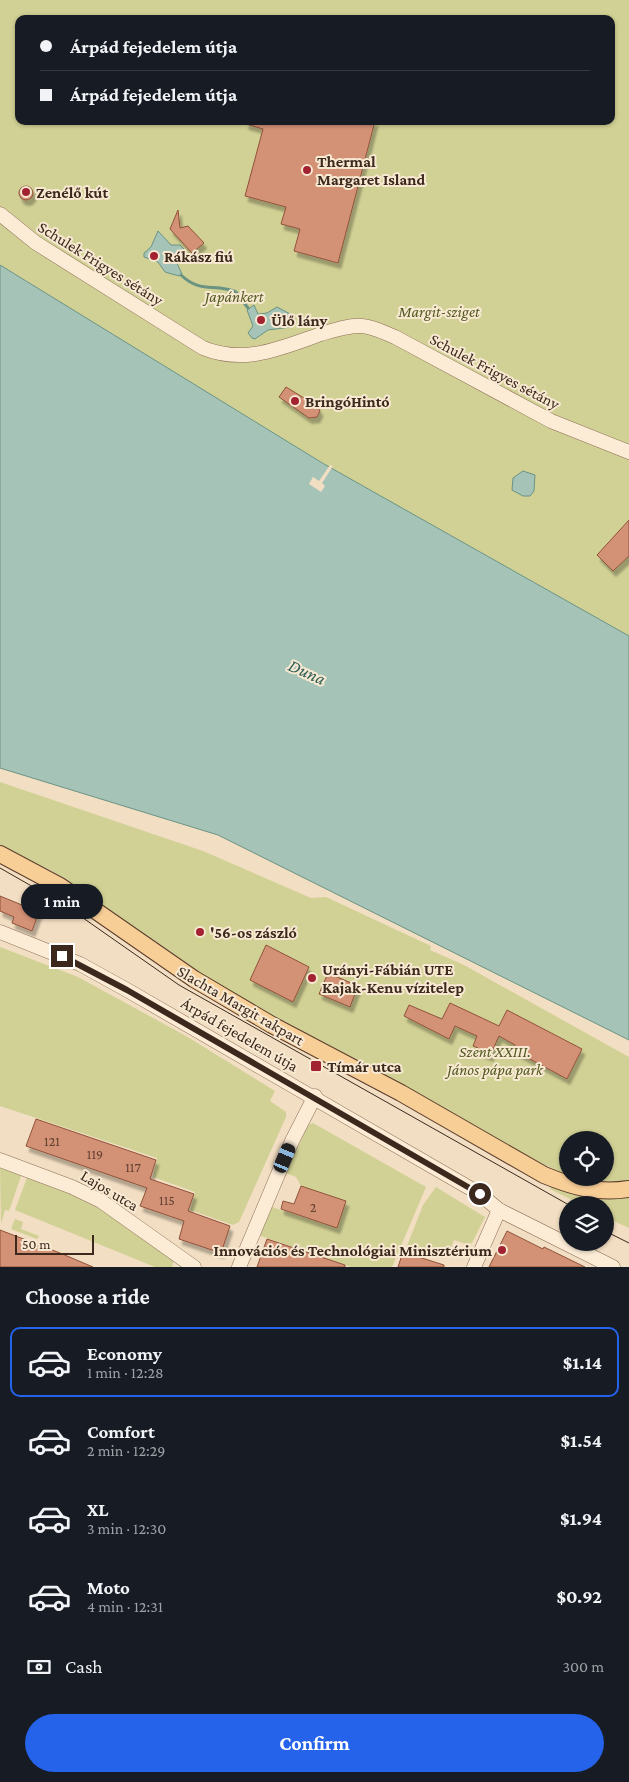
<!DOCTYPE html>
<html lang="en">
<head>
<meta charset="utf-8">
<style>
  body { margin:0; font-family:"Crimson Pro",serif; background:#20242c; color:#f1f3f6; height:100vh; display:flex; flex-direction:column; font-size:19px; white-space:nowrap }
  * { box-sizing:border-box; margin:0 }
  p { font-size:16px; color:#9ea1a6 }
  .icon { flex:none; width:28px; height:28px; fill:none; stroke:currentColor; stroke-width:2; stroke-linecap:round; stroke-linejoin:round }
  .map { position:relative; height:1267px; overflow:hidden }
  .details { display:flex; flex-direction:column; background:#171b24; flex:1 }
  .details>* { flex:none }
  .hud { position:absolute; left:15px; top:15px; width:600px; height:110px; border-radius:10px; box-shadow:0 1px 4px #0004; display:grid; align-content:center; height:110px; padding:0 25px; background:#171b24 }
  .fabs { position:absolute; left:559px; top:1131px; display:grid; gap:10px }
  .fabs a { display:grid; place-items:center; width:55px; height:55px; border-radius:50%; background:#171b24; box-shadow:0 1px 4px #0004; font-size:25px }
  .scale { position:absolute; left:15px; bottom:12px; width:79px; box-sizing:border-box; padding-left:5px; border:2px solid #3c281d; border-top:0; font-size:14px; line-height:18px; white-space:nowrap; color:#3c281d; -webkit-text-stroke:4px #f8e9d2; paint-order:stroke }
  .end { position:absolute; width:22px; height:22px; margin:-11px; border:6px solid #3c281d; background:#fff; box-shadow:0 0 0 2px #fff }
  .from { border-radius:50% }
  .bubble { position:absolute; height:35px; border-radius:18px; background:#171b24; box-shadow:0 1px 4px #0004; font-size:16px; font-weight:700; line-height:35px; text-align:center }
  .car { position:absolute; width:15px; height:30px; margin:-15px -8px; border-radius:6px; box-shadow:0 0 4px 1px #0007; background:linear-gradient(#222 24%,#8ab4d8 0 40%,#222 0 76%,#8ab4d8 0 86%,#222 0) }
  .hud b { display:flex; align-items:center; gap:18px; height:48px; font-size:19px }
  .hud b+b { border-top:1px solid #363941 }
  .hud i { width:12px; height:12px; background:#f1f3f6 }
  ul { padding:0; list-style:none }
  li { display:flex; align-items:center; gap:15px; height:70px; margin:0 10px 8px; padding:0 15px; border:2px solid transparent; border-radius:10px }
  li div { flex:1 }
  li b { display:block; font-size:19px }
  li em { font-style:normal; font-weight:700 }
  li.on { border-color:#2563eb }
  li>.icon { width:45px; height:45px; stroke-width:1.5 }
  h2 { padding:0 25px; font-size:22px; line-height:60px }
  .pay { display:flex; align-items:center; gap:12px; height:55px; padding:0 25px; font-size:19px }
  .pay p { margin-inline-start:auto }
  .cta { display:flex; gap:10px; margin-top:auto; padding:10px 25px }
  .cta a { flex:1; height:58px; border-radius:30px; background:#2563eb; color:#fff; font-size:20px; font-weight:700; line-height:58px; text-align:center }
  .map>svg:first-child { display:block }
  .green { fill:#d1d195; fill-rule:evenodd }
  .water { fill:#a5c4b7; stroke:#6a9384 }
  .pier { fill:#f2dec2 }
  .lines { fill:none; stroke-linecap:round; stroke-linejoin:round }
  .stream { stroke:#6a9384; stroke-width:3 }
  .building { fill:#d39174; stroke:#8f523b; filter:url(#shadow) }
  .minor-casing { stroke:#8d6e57; stroke-width:15 }
  .major-casing { stroke:#5b3c2c; stroke-width:18 }
  .minor { stroke:#fcecd6; stroke-width:14 }
  .major { stroke:#f8ce97; stroke-width:16 }
  .tram { stroke:#3c281d; stroke-width:1 }
  .route { stroke:#3c281d; stroke-width:6 }
  .poi-dot { fill:#a22232; stroke:#f8e9d2; stroke-width:2 }
  .labels { text-anchor:middle; stroke-width:4; stroke-linejoin:round; paint-order:stroke }
  .number-label { font-size:14px; fill:#624233 }
  .poi-label { font-size:16px; font-weight:bold; fill:#3c281d; stroke:#f8e9d2; text-anchor:start }
  .street-label { font-size:16px; fill:#3c281d; stroke:#f8e9d2 }
  .park-label { font-size:16px; font-style:italic; fill:#525a21; stroke:#f8e9d2 }
  .water-label { font-size:18px; font-style:italic; fill:#2b5d54; stroke:#f8e9d2 }
</style>
</head>
<body>
<div class="map">
<svg width="629" height="1267" viewBox="0 0 629 1267">
  <defs>
    <filter id="shadow"><feDropShadow dx="3" dy="5.5" stdDeviation="1" flood-color="#0004"/></filter>
  </defs>
  <rect width="100%" height="100%" fill="#f2dec2"/>
  <g class="green">
    <path d="M0 0H629V636L324 464 0 265ZM19 19H611V121H19Z"/>
    <path d="M0 782 203 851 311 898 326 897 431 946 430 950 464 965 629 1057V1228L605 1217V1205H582L550 1189 556 1170 528 1158 210 988 52 871 0 847ZM568 1140H605V1178H568Z"/>
    <polygon points="0,947 78,977 186,1036 275,1091 270,1101 286,1112 286,1117 239,1222 233,1225 190,1210 195,1192 153,1177 157,1158 0,1106"/>
    <polygon points="313,1123 426,1187 392,1267 351,1267 258,1235 272,1207 337,1228 346,1201 301,1186 296,1177 286,1173 308,1125"/>
    <polygon points="0,1165 22,1173 9,1211 5,1210 1,1224"/>
    <polygon points="28,1175 101,1205 175,1257 172,1267 155,1267 15,1210"/>
    <polygon points="436,1187 485,1217 472,1243 466,1244 454,1240 448,1256 443,1258 407,1246 423,1205"/>
    <polygon points="15,1219 23,1222 21,1229 39,1236 37,1239 11,1229"/>
  </g>
  <g class="water">
    <polygon points="158,231 171,245 180,245 185,250 175,259 182,274 179,276 165,272 158,262 144,257 144,253 151,247"/>
    <polygon points="0,265 324,464 629,636 629,1040 218,835 0,768"/>
    <polygon points="254,305 258,314 267,313 277,307 294,316 295,321 291,327 268,330 255,339 252,338 248,333 253,326 247,310"/>
    <polygon points="523,471 535,475 534,491 530,496 523,496 512,490 513,478"/>
  </g>
  <polygon class="pier" points="330,465 333,466 322,483 325,486 321,492 309,484 313,477 319,481"/>
  <g class="lines">
    <path class="stream" d="M181 275C201 294 214 283 236 292L248 308"/>
  </g>
  <g class="building">
    <polygon points="246,121 375,121 338,263 294,251 300,229 281,224 286,207 245,196 263,129 246,124"/>
    <circle cx="26" cy="193" r="7"/>
    <polygon points="178,210 180,228 188,226 204,243 192,253 170,229"/>
    <polygon points="286,387 317,406 320,411 317,417 309,418 279,397"/>
    <polygon points="629,520 629,556 613,571 597,555"/>
    <polygon points="0,896 39,912 32,931 12,923 14,917 0,911"/>
    <polygon points="266,945 309,967 293,1002 250,980"/>
    <polygon points="328,973 358,986 350,1007 319,994"/>
    <polygon points="450,1003 499,1026 507,1010 582,1049 567,1079 515,1051 515,1045 499,1036 490,1056 477,1050 478,1048 473,1046 477,1036 455,1026 449,1039 404,1016 409,1005 442,1019"/>
    <polygon points="36,1119 156,1160 150,1179 194,1194 188,1211 230,1226 221,1253 179,1239 184,1221 140,1206 147,1188 26,1146"/>
    <polygon points="301,1186 346,1201 337,1228 281,1209 283,1201 294,1204"/>
    <polygon points="0,1230 60,1253 93,1267 0,1267"/>
    <polygon points="507,1231 543,1249 544,1247 585,1267 489,1267"/>
    <polygon points="267,1239 345,1265 345,1267 257,1267"/>
    <polygon points="403,1252 444,1265 444,1267 398,1267"/>
  </g>
  <g class="lines">
    <g class="minor-casing">
      <g id="minor">
        <path d="M0 214 36 243 203 348C245 365 281 348 321 334 334 330 349 325 362 326 374 327 385 333 395 337L551 421 629 452"/>
        <polyline points="0,932 80,964 127,990 480,1194 499,1210 613,1267"/>
        <polyline points="0,1160 72,1187 101,1201 194,1267"/>
        <polyline points="239,1267 292,1141 315,1096"/>
        <polyline points="474,1267 499,1210"/>
      </g>
    </g>
    <g class="major-casing">
      <path id="major" d="M0 854 60 886 194 979 272 1025 401 1093 544 1175C573 1187 598 1194 629 1189"/>
    </g>
    <use href="#minor" class="minor"/>
    <use href="#major" class="major"/>
    <g class="tram">
      <polyline points="0,868 63,904 179,985 569,1205"/>
      <polyline points="605,1231 629,1243"/>
    </g>
  </g>
  <g class="lines">
    <polyline class="route" points="62,956 127,990 480,1194"/>
  </g>
  <g class="poi-dot">
    <circle cx="307" cy="170" r="5"/>
    <circle cx="26" cy="192" r="5"/>
    <circle cx="154" cy="256" r="5"/>
    <circle cx="261" cy="320" r="5"/>
    <circle cx="295" cy="401" r="5"/>
    <circle cx="200" cy="932" r="5"/>
    <circle cx="312" cy="978" r="5"/>
    <rect x="310" y="1060" width="12" height="12" rx="2.5"/>
    <circle cx="502" cy="1250" r="5"/>
  </g>
  <g class="labels">
    <g class="number-label">
      <text x="52" y="1146">121</text>
      <text x="95" y="1159">119</text>
      <text x="133" y="1172">117</text>
      <text x="167" y="1205">115</text>
      <text x="313" y="1212">2</text>
    </g>
    <g class="poi-label">
      <text x="317" y="167">Thermal<tspan x="317" dy="18">Margaret Island</tspan></text>
      <text x="36" y="198">Zenélő kút</text>
      <text x="164" y="262">Rákász fiú</text>
      <text x="271" y="326">Ülő lány</text>
      <text x="305" y="407">BringóHintó</text>
      <text x="210" y="938">'56-os zászló</text>
      <text x="322" y="975">Urányi-Fábián UTE<tspan x="322" dy="18">Kajak-Kenu vízitelep</tspan></text>
      <text x="327" y="1072">Tímár utca</text>
      <text x="492" y="1256" text-anchor="end">Innovációs és Technológiai Minisztérium</text>
    </g>
    <g class="street-label">
      <text transform="translate(101 263) rotate(32)" y="6">Schulek Frigyes sétány</text>
      <text transform="translate(495 371) rotate(28)" y="6">Schulek Frigyes sétány</text>
      <text transform="translate(241 1005) rotate(30)" y="6">Slachta Margit rakpart</text>
      <text transform="translate(240 1034) rotate(30)" y="6">Árpád fejedelem útja</text>
      <text transform="translate(110 1190) rotate(31)" y="6">Lajos utca</text>
    </g>
    <g class="park-label">
      <text x="234" y="302">Japánkert</text>
      <text x="439" y="317">Margit-sziget</text>
      <text x="495" y="1057">Szent XXIII.<tspan x="495" dy="18">János pápa park</tspan></text>
    </g>
    <g class="water-label">
      <text transform="translate(307 672) rotate(24)" y="6">Duna</text>
    </g>
  </g>
</svg>
<div class="fabs">
<a><svg class="icon" aria-label="locate" viewBox="0 0 24 24"><circle cx="12" cy="12" r="6"/><path d="M12 2v4M12 18v4M2 12h4M18 12h4"/></svg></a>
<a><svg class="icon" aria-label="layers" viewBox="0 0 24 24"><path d="M12 4l9 5-9 5-9-5zM3 14l9 5 9-5"/></svg></a>
</div>
<div class="scale">50 m</div>
<i class="end from" style="left:480px;top:1194px"></i>
<i class="end" style="left:62px;top:956px"></i>
<div class="bubble" style="left:21px;top:884px;width:82px">1 min</div>
<i class="car" style="left:285px;top:1158px;rotate:23deg"></i>
<div class="hud">
<b><i class="from"></i>Árpád fejedelem útja</b>
<b><i></i>Árpád fejedelem útja</b>
</div>
</div>
<section class="details">
<h2>Choose a ride</h2>
<ul>
<li class="on"><svg class="icon" aria-label="car" viewBox="0 0 24 24"><path d="M5 17H2v-5l4-1 3-4h7l3 4 3 1v5h-3M9 17h6M6 11h13"/><circle cx="7" cy="17" r="2"/><circle cx="17" cy="17" r="2"/></svg><div><b>Economy</b><p>1 min · 12:28</p></div><em>$1.14</em></li>
<li><svg class="icon" aria-label="car" viewBox="0 0 24 24"><path d="M5 17H2v-5l4-1 3-4h7l3 4 3 1v5h-3M9 17h6M6 11h13"/><circle cx="7" cy="17" r="2"/><circle cx="17" cy="17" r="2"/></svg><div><b>Comfort</b><p>2 min · 12:29</p></div><em>$1.54</em></li>
<li><svg class="icon" aria-label="car" viewBox="0 0 24 24"><path d="M5 17H2v-5l4-1 3-4h7l3 4 3 1v5h-3M9 17h6M6 11h13"/><circle cx="7" cy="17" r="2"/><circle cx="17" cy="17" r="2"/></svg><div><b>XL</b><p>3 min · 12:30</p></div><em>$1.94</em></li>
<li><svg class="icon" aria-label="car" viewBox="0 0 24 24"><path d="M5 17H2v-5l4-1 3-4h7l3 4 3 1v5h-3M9 17h6M6 11h13"/><circle cx="7" cy="17" r="2"/><circle cx="17" cy="17" r="2"/></svg><div><b>Moto</b><p>4 min · 12:31</p></div><em>$0.92</em></li>
</ul>
<div class="pay"><svg class="icon" aria-label="cash" viewBox="0 0 24 24"><path d="M3 7h18v10H3z"/><circle cx="12" cy="12" r="2"/></svg>Cash<p>300 m</p></div>
<div class="cta"><a>Confirm</a></div>
</section>
</body>
</html>
